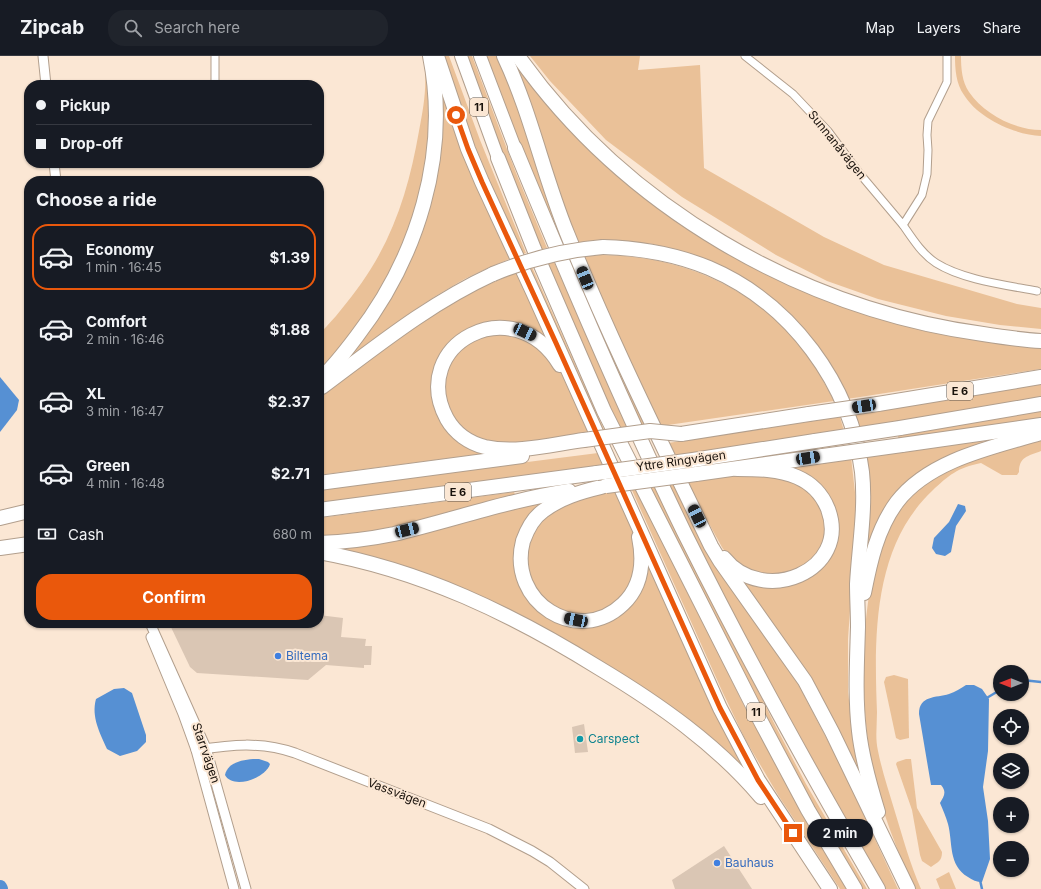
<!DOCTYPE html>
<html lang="en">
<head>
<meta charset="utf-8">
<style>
  body { margin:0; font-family:Inter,sans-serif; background:#20242c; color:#f1f3f6; height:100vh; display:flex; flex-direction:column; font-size:15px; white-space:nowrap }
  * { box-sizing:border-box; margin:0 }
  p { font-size:13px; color:#9ea1a6 }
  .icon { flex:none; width:22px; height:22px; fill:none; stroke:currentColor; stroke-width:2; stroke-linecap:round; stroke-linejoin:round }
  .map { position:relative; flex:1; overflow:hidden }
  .drawer { position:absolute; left:24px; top:120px; width:300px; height:452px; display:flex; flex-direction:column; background:#171b24; border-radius:16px; box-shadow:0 1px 3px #0004 }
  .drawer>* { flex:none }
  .banner { position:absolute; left:24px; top:24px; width:300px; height:88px; border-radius:16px; box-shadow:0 1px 3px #0004; display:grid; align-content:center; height:88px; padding:0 12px; background:#171b24 }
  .needle { width:26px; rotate:270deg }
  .controls { position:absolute; left:993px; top:609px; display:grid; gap:8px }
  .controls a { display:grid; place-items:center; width:36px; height:36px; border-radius:50%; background:#171b24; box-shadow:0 1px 3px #0004; font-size:20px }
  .end { position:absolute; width:18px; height:18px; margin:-9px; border:5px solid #ea580c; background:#fff; box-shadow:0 0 0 2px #fff }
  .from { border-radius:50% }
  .bubble { position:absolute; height:28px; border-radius:14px; background:#171b24; box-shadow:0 1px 3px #0004; font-size:13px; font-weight:700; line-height:28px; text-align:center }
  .car { position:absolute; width:12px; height:24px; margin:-12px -6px; border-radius:5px; box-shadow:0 0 3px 1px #0007; background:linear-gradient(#222 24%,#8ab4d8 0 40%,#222 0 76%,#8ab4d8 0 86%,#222 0) }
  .banner b { display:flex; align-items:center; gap:14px; height:38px; font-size:15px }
  .banner b+b { border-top:1px solid #363941 }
  .banner i { width:10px; height:10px; background:#f1f3f6 }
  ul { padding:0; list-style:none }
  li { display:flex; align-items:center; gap:12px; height:66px; margin:0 8px 6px; padding:0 4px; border:2px solid transparent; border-radius:16px }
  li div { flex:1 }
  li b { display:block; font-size:15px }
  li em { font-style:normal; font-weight:700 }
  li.active { border-color:#ea580c }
  li>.icon { width:36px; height:36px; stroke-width:1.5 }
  h2 { padding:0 12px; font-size:18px; line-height:48px }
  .pay { display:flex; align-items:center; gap:10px; height:44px; padding:0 12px; font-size:15px }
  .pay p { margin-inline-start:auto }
  .cta { display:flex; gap:8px; margin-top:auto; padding:8px 12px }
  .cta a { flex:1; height:46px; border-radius:16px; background:#ea580c; color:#fff; font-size:16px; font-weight:700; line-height:46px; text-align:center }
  header { display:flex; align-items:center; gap:24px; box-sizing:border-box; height:56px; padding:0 20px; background:#171b24; border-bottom:1px solid #363941 }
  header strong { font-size:19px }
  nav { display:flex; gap:22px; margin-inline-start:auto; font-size:14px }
  .search { width:280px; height:36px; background:#20242c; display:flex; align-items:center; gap:10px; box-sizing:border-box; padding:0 14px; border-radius:16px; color:#9ea1a6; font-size:15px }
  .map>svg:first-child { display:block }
  .green { fill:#eac198 }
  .water { fill:#5690d3 }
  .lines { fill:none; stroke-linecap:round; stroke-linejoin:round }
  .stream { stroke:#5690d3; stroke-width:2.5 }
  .river { stroke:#5690d3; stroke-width:14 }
  .building { fill:#dac6b4 }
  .minor-casing { stroke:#b29f8d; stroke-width:9 }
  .tertiary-casing { stroke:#b29f8d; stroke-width:11 }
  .primary-casing { stroke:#b29f8d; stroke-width:14 }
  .motorway-casing { stroke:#b29f8d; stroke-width:16 }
  .minor { stroke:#fff; stroke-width:7 }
  .tertiary { stroke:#fff; stroke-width:9 }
  .primary { stroke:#fff; stroke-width:12 }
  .motorway { stroke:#fff; stroke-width:14 }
  .motorway-bridge-casing { stroke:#b29f8d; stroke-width:16; stroke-linecap:butt }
  .motorway-bridge { stroke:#fff; stroke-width:14 }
  .route { stroke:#ea580c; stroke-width:5 }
  .shop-dot { fill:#3f7fe0; stroke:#fbe7d4; stroke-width:1.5 }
  .culture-dot { fill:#0f9aa8; stroke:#fbe7d4; stroke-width:1.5 }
  .labels { text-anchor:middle; stroke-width:4; stroke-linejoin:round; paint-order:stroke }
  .shield { fill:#fbe7d4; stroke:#5d5248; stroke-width:1 }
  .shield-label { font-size:11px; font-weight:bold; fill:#19120c }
  .street-label { font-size:12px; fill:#19120c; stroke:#fbe7d4 }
  .shop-label { font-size:12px; fill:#366cbe; stroke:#fbe7d4; text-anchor:start }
  .culture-label { font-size:12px; fill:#0d838f; stroke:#fbe7d4; text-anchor:start }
</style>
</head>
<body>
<header>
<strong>Zipcab</strong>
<div class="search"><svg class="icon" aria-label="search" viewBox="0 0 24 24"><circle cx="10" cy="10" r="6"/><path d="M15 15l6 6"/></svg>Search here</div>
<nav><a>Map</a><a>Layers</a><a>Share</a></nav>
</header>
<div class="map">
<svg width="1041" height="833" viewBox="0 0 1041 833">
  <rect width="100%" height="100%" fill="#fbe7d4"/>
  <g class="green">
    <path d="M423 0H426L431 46 427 114 402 196 362 264 319 318C319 310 317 287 319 281 322 274 331 266 336 260 350 243 364 225 375 206 399 165 411 121 419 75 424 49 428 26 423 0Z"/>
    <polygon points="441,0 449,0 480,84 526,197 520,199 485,124"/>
    <polygon points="464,0 472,0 516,117 547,192 539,194"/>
    <polygon points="485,0 499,0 501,5 566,188 562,189 520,90"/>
    <polygon points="511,0 584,85 793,229 1041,289 1041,313 847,343 774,245 745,224 725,212 693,199 653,188 611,184 575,187"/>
    <polygon points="530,0 640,0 638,14 700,9 704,112 824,181 884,209 1017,248 1041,252 1041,273 1000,269 946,260 878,243 827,225 776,199 682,141 606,84 550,25"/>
    <path d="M955 0H961C961 12 962 26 969 36 984 58 1015 74 1041 74V80C1015 79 978 62 964 39 956 28 955 13 955 0Z"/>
    <path d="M437 11 512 202C491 211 470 219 451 231 409 255 371 286 333 316L419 176Z"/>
    <path d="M600 199C682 199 760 233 808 300 818 314 826 330 834 345L661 370 580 201Z"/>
    <polygon points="573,202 649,372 643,373 567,203"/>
    <polygon points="554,206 630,375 620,376 545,208"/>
    <polygon points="532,211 606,378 602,379 526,213"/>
    <polygon points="519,215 555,293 518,270 449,291 439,356 489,397 319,419 319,337 458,242"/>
    <polygon points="502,275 534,286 560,315 591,380 508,390 477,383 457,369 443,335 447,312 463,289"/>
    <polygon points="1041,326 1041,342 857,373 853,359"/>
    <polygon points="1041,355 1041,365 899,386 898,380"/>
    <polygon points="840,361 844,375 674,400 668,387"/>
    <path d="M1033 373 910 429 867 507C869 470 871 434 865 397Z"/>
    <path d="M1041 381V395C1028 400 1019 401 1019 416L1017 419H1002L981 407C957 412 949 419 932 435 873 491 874 580 877 656 877 669 875 682 878 695 882 715 889 736 895 756 903 782 910 808 921 833H914C897 793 880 753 872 710 858 639 858 516 898 453 902 448 906 444 910 439 914 436 917 431 921 428 955 403 1001 394 1041 381Z"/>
    <polygon points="598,397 604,410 319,448 319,433"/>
    <polygon points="851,401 857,454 848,583 848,636 852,670 864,727 738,519 804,524 816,517 824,510 829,503 836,487 838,472 836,454 831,443 825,435 775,411"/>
    <polygon points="749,418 790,422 816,440 827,468 821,494 810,508 776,520 744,513 723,493 686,426"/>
    <path d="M674 428 795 622 843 714 898 833H883C807 701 735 566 669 429Z"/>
    <polygon points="656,430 776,671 806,728 867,833 857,833 798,729 647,431"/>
    <polygon points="631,432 637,432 749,660 847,833 840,833 778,739 745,683 723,637"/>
    <polygon points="615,435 632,473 637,491 633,526 618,547 590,559 560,556 530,529 525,500 534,472 554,452 599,437"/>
    <polygon points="514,436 516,441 393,474 319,483 319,462"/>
    <polygon points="550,446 516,508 563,566 619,556 645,492 752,720 538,570 319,492 497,453"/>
    <polygon points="894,619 908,623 909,682 900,684 896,682 884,626 886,621"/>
    <path d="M906 703H911L917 752 942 796C942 805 938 806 931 811L922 805 920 799 912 754 896 708 897 706Z"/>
    <polygon points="949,816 956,833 940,833 936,823"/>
  </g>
  <g class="water">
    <polygon points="0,321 19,344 17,354 0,376"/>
    <polygon points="958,448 965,450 966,455 956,470 951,496 945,500 936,498 932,492 934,482 949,466"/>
    <path d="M966 629H974L982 633 989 643 988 695 983 731 988 765 990 803 982 826C977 826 972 824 968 821 948 809 953 787 948 768 946 761 943 754 940 747 944 740 947 736 941 729H931L919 658C919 639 936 642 949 638 955 636 961 632 966 629Z"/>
    <path d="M124 632 132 637 146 679V686L137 695 120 700 107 693C100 677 91 661 96 643L114 633Z"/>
    <path d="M259 703 268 706 270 708C266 722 233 734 225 719 228 705 246 703 259 703Z"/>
  </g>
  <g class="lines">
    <g class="stream">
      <polyline points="1022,624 1041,626"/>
      <polyline points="985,643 1000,634"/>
      <polyline points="980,824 982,833"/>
    </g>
    <polyline class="river" points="0,831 1,833"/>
  </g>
  <g class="building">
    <polygon points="319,559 343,562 341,581 366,583 365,590 372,590 371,609 364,609 364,612 326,609 308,624 197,617 190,611 169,567 319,567"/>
    <polygon points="584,668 588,696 575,697 572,671"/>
    <polygon points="724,790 752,833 675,833 672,824"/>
  </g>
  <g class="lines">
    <g class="minor-casing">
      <g id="minor">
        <polyline points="215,0 215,29"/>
        <polyline points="745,0 793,38 828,75 860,118 903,169 922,139 927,118 928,94 927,79 928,65 947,26 947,0"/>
        <path d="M903 169C912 182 922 198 936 207 963 224 1006 229 1037 235"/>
      </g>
    </g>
    <g class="tertiary-casing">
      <g id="tertiary">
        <polyline points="43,0 46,29"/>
        <polyline points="54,107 56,125"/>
        <polyline points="150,567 206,692 246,833"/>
        <polyline points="151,581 183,658 196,694 234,833"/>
        <path d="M196 694C231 689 260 685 295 697L489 773 532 795 550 806 584 833"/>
      </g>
    </g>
    <g class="primary-casing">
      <g id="primary">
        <polyline points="461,0 498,102"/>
        <polyline points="480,0 515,92"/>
      </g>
    </g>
    <g class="motorway-casing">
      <g id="motorway">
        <polyline points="437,0 468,93 482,126 533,236 720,652 758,724 830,833"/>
        <path d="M504 0C531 57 543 118 567 177 610 284 661 386 711 490L720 505 805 625 832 676 908 833"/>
        <path d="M518 0C625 151 800 253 983 278 1002 281 1022 284 1041 285"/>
        <path d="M515 92C568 221 623 350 684 476 744 597 810 716 878 833"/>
        <polyline points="498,102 534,193 604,355 759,662 808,754 855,833"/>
        <path d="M603 191C639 192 675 198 709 212 791 247 851 328 862 416 866 453 859 491 857 528 857 542 858 557 858 571 857 606 855 641 859 675 862 703 870 730 878 756"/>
        <path d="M560 309C513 231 407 289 447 363 455 377 469 387 485 391 517 398 553 388 584 384"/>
        <path d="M319 324C333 312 345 296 357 280 417 202 450 99 430 0"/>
        <path d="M322 331C377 290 430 247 493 218"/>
        <polyline points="878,348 1041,321"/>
        <polyline points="900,372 1041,348"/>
        <polyline points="681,378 809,358"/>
        <polyline points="902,389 1041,369"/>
        <polyline points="693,404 815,385"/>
        <polyline points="696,418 823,400"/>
        <polyline points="319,427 522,400"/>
        <path d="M601 431C580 436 560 442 543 455 533 462 527 474 523 485 507 546 578 591 623 548 642 530 644 505 639 481"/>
        <polyline points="319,454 597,417"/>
        <polyline points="0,462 29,455"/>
        <path d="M319 487C344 486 370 483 394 478 453 464 509 444 569 435"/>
        <polyline points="0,492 29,488"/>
        <path d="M319 496C421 514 512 558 599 612 659 648 716 688 761 741"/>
        <path d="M724 502C763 551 851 515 828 453 822 438 811 427 797 421 779 413 757 413 737 413"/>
        <path d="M864 537C870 506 877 473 897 446 929 404 993 391 1041 377"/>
      </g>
    </g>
    <use href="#minor" class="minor"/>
    <use href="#tertiary" class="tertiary"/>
    <use href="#primary" class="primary"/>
    <use href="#motorway" class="motorway"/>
    <g class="motorway-bridge-casing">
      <g id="motorway-bridge">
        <path d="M493 218C529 203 565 194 603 191"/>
        <polyline points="809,358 878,348"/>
        <polyline points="584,384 650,375 681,378"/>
        <polyline points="815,385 900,372"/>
        <polyline points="823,400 902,389"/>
        <polyline points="597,417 693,404"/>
        <polyline points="606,430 696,418"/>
      </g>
    </g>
    <use href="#motorway-bridge" class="motorway-bridge"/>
  </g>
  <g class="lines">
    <polyline class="route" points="456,59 468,93 482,126 556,287 720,652 758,724 793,777"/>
  </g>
  <g class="shop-dot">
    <circle cx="278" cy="600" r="4"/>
    <circle cx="717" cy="807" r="4"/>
  </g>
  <circle class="culture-dot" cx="580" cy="683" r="4"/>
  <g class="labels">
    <g class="shield">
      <rect x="470" y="42" width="18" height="18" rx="3"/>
      <rect x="947" y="326" width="26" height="18" rx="3"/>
      <rect x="445" y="427" width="26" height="18" rx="3"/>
      <rect x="747" y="647" width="18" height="18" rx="3"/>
    </g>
    <g class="shield-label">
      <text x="479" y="55">11</text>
      <text x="960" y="339">E 6</text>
      <text x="458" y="440">E 6</text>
      <text x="756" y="660">11</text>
    </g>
    <g class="street-label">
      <text transform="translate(837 89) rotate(51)" y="4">Sunnanåvägen</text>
      <text transform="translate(681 405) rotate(-8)" y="4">Yttre Ringvägen</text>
      <text transform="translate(206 697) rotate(71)" y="4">Starrvägen</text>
      <text transform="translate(397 737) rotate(21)" y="4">Vassvägen</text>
    </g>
    <g class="shop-label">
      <text x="286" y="604">Biltema</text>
      <text x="725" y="811">Bauhaus</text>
    </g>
    <g class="culture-label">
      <text x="588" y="687">Carspect</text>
    </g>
  </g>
</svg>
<div class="controls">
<a><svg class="needle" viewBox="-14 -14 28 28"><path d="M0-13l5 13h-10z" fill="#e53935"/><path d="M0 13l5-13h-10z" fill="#9ea1a6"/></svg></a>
<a><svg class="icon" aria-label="locate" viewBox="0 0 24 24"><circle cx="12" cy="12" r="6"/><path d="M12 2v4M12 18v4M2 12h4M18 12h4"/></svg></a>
<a><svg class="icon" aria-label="layers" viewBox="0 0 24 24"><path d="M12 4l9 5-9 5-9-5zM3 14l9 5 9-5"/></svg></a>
<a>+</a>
<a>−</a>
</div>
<i class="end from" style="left:456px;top:59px"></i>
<i class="end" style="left:793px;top:777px"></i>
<div class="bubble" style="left:807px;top:763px;width:66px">2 min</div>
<i class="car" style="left:585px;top:222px;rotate:338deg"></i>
<i class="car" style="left:525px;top:276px;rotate:115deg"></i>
<i class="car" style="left:864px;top:350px;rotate:261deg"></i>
<i class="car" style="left:808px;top:402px;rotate:81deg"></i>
<i class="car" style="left:697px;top:460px;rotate:334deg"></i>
<i class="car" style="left:407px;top:474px;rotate:76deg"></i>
<i class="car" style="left:576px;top:564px;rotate:282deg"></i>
<div class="banner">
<b><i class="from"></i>Pickup</b>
<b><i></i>Drop-off</b>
</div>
<section class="drawer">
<h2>Choose a ride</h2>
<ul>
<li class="active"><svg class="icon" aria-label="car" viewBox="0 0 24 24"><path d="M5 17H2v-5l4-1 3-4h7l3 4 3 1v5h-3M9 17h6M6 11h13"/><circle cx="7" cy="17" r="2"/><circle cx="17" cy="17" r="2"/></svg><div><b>Economy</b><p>1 min · 16:45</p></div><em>$1.39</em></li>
<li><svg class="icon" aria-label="car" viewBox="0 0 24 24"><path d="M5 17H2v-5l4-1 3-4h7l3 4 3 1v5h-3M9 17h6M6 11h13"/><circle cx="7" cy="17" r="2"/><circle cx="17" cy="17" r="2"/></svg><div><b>Comfort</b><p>2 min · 16:46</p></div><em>$1.88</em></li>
<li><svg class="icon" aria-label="car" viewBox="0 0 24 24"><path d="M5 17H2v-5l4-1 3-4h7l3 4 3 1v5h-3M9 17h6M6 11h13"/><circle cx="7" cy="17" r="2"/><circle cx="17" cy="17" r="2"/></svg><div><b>XL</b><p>3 min · 16:47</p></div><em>$2.37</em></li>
<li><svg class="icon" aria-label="car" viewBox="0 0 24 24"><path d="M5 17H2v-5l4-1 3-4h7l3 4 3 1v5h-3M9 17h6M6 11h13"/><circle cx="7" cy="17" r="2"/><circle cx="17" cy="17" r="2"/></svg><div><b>Green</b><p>4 min · 16:48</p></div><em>$2.71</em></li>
</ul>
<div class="pay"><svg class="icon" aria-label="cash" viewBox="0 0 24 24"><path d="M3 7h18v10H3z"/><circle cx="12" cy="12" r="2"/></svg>Cash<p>680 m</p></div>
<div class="cta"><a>Confirm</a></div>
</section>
</div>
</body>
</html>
